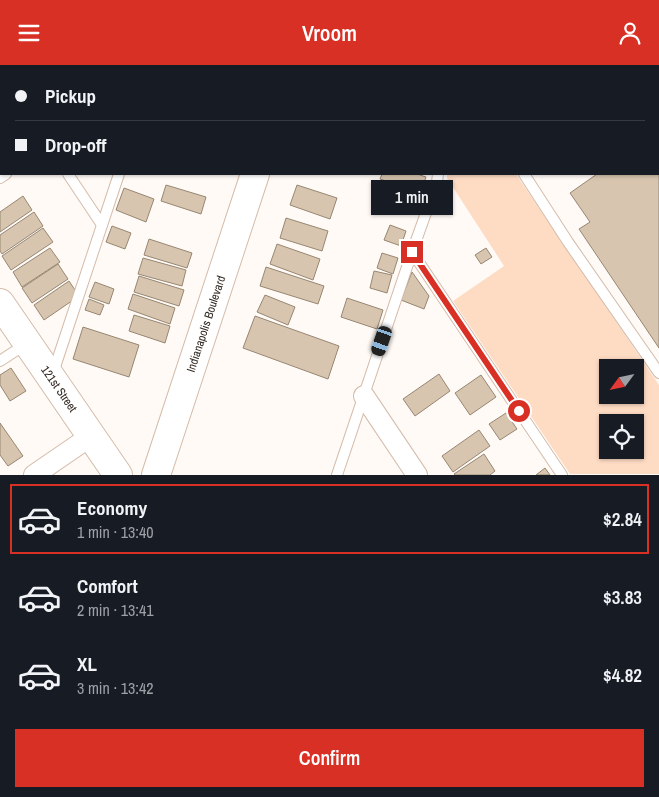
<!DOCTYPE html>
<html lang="en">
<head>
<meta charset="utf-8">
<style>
  body { margin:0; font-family:"Archivo Narrow",sans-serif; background:#20242c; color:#f1f3f6; height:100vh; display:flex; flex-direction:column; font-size:19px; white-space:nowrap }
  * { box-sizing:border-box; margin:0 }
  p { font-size:16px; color:#9ea1a6 }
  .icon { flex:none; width:28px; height:28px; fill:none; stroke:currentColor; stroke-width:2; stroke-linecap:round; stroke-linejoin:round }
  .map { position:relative; height:410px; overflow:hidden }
  .drawer { display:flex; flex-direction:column; background:#171b24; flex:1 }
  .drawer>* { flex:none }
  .banner { position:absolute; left:0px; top:0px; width:660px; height:110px; box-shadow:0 1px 4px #0004; display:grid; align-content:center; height:110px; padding:0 15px; background:#171b24 }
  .needle { width:32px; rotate:237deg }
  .buttons { position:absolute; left:599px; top:294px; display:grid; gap:10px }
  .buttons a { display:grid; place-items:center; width:45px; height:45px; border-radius:0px; background:#171b24; box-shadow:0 1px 4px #0004; font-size:25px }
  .end { position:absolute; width:22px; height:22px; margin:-11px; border:6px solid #d93025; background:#fff; box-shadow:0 0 0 2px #fff }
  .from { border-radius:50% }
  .bubble { position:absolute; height:35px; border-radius:0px; background:#171b24; box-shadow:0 1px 4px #0004; font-size:16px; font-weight:600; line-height:35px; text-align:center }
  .car { position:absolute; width:15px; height:30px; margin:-15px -8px; border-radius:6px; box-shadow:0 0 4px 1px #0007; background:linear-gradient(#222 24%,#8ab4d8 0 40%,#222 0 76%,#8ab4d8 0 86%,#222 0) }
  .banner b { display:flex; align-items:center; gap:18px; height:48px; font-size:19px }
  .banner b+b { border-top:1px solid #363941 }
  .banner i { width:12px; height:12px; background:#f1f3f6 }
  ul { padding:9px 0 0; list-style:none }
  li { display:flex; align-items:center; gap:15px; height:70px; margin:0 10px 8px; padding:0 5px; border:2px solid transparent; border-radius:0px }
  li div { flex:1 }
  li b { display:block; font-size:19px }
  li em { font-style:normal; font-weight:600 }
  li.selected { border-color:#d93025 }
  li>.icon { width:45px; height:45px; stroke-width:1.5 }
  .cta { display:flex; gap:10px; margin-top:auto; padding:10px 15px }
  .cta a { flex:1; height:58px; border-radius:0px; background:#d93025; color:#fff; font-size:20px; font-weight:600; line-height:58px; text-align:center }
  header { display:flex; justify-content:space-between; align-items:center; height:65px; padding:0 15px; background:#d93025; color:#fff; font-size:22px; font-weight:600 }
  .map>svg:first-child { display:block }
  .green { fill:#fedcc4; fill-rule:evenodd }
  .building { fill:#d7c5af; stroke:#978772 }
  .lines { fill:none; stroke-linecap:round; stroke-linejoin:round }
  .lane-casing { stroke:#d4bcab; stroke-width:12 }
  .street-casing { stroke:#d4bcab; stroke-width:22 }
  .secondary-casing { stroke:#d4bcab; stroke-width:30 }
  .primary-casing { stroke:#d4bcab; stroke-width:30 }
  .lane { stroke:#fff; stroke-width:10 }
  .street { stroke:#fff; stroke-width:20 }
  .secondary { stroke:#fff; stroke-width:28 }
  .primary { stroke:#fff; stroke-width:28 }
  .route { stroke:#d93025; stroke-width:6 }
  .labels { text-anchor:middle; stroke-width:4; stroke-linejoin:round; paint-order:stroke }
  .street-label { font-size:12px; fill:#332a24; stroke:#fff }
</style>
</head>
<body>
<header><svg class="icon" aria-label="menu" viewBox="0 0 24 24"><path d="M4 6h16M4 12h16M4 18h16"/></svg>Vroom<svg class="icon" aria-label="person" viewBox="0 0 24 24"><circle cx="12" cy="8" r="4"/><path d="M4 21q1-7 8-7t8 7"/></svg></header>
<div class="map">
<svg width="659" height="410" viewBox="0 0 659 410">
  <rect width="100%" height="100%" fill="#fffaf6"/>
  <path class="green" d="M447 109H516L659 320V409H570L453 236 504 201 447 113ZM608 302H635V330H608ZM608 358H635V385H608Z"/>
  <g class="building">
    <polygon points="659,66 659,283 579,164 590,157 570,128 597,109 659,109"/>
    <polygon points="382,109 417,109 426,112 421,127 380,114"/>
    <polygon points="166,120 206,132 201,149 161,136"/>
    <polygon points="297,120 337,133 330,154 290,140"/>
    <polygon points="124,123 154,134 146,157 116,145"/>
    <polygon points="23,131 32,145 0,167 0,147"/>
    <polygon points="34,147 43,161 2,189 0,186 0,170"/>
    <polygon points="286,153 328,166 322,186 280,173"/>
    <polygon points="390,160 406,166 401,181 384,175"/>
    <polygon points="112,161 131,168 125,184 106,177"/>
    <polygon points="43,163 53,177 11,205 2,191"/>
    <polygon points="149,174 192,188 187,203 144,190"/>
    <polygon points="277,179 320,194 313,215 270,199"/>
    <polygon points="50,183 60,197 22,222 13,207"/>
    <polygon points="486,183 492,192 481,199 475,190"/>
    <polygon points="382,188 398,193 393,209 377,203"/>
    <polygon points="143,193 186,205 182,221 138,209"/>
    <polygon points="58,199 68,214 32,238 22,223"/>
    <polygon points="266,202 324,221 318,239 260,221"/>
    <polygon points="374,206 392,210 387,228 370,223"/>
    <polygon points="412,207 429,231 424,244 401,235"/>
    <polygon points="139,211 184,225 179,241 134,227"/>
    <polygon points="69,216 79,231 44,255 34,240"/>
    <polygon points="95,217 114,224 109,239 89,232"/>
    <polygon points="133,229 175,243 170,259 128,244"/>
    <polygon points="265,230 295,242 288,260 257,247"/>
    <polygon points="347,233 383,245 377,264 341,252"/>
    <polygon points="89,234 104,240 100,250 85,245"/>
    <polygon points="134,250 170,261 165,278 129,266"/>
    <polygon points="255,251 339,281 328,314 243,283"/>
    <polygon points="83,262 139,280 129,312 73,294"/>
    <polygon points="11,303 26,326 10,336 0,320 0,310"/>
    <polygon points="439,309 450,326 415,351 403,334"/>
    <polygon points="481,310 496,332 470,350 455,328"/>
    <polygon points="506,348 517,364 500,375 489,359"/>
    <polygon points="0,358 23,391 8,401 0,390"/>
    <polygon points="479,365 490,381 453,407 442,391"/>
    <polygon points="484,389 495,406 490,410 455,410 454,409"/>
    <polygon points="545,403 550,410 536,410"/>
  </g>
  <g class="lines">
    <g class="lane-casing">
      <g id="lane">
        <polyline points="377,0 378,1"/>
        <polyline points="455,0 456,1"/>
        <polyline points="635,1 636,0"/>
        <polyline points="68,109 102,160"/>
        <polyline points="524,109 568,177 659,308"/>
        <polyline points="0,113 6,109"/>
        <polyline points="412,187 562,410"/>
        <polyline points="0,296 26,279"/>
        <polyline points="53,308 119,109"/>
        <polyline points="337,410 412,187 437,117 438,109"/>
      </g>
    </g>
    <g class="street-casing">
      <g id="street">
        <polyline points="145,0 146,1"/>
        <polyline points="364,331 417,410"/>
        <polyline points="34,410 91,371"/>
      </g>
    </g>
    <g class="secondary-casing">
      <polyline id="secondary" points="0,238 118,410"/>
    </g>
    <g class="primary-casing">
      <g id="primary">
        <polyline points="291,1 291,0"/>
        <polyline points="156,410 255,109"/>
      </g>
    </g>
    <use href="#lane" class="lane"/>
    <use href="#street" class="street"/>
    <use href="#secondary" class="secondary"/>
    <use href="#primary" class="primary"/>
  </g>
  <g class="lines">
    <polyline class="route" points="412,187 519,346"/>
  </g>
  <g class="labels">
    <g class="street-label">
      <text transform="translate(206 259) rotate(-72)" y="4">Indianapolis Boulevard</text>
      <text transform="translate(59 324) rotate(55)" y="4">121st Street</text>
    </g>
  </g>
</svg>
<div class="buttons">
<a><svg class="needle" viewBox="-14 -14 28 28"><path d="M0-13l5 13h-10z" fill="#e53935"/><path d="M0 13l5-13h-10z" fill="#9ea1a6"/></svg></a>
<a><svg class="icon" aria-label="locate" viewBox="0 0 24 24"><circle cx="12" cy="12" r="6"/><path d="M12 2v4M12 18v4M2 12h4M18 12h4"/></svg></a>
</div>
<i class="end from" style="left:519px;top:346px"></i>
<i class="end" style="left:412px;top:187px"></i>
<div class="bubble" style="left:371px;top:115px;width:82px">1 min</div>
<i class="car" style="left:382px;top:276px;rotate:199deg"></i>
<div class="banner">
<b><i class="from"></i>Pickup</b>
<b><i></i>Drop-off</b>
</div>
</div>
<section class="drawer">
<ul>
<li class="selected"><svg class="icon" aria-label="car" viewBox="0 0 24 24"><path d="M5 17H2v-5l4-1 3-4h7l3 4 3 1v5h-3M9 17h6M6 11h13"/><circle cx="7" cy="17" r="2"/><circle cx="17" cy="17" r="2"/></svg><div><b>Economy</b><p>1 min · 13:40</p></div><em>$2.84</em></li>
<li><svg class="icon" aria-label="car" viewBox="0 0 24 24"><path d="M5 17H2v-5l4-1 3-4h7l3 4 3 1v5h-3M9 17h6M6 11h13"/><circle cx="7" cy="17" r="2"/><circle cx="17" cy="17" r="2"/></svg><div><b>Comfort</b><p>2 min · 13:41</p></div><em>$3.83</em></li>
<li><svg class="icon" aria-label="car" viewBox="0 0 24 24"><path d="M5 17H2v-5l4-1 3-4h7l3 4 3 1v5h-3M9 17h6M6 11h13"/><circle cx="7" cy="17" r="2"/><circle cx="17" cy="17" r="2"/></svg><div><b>XL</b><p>3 min · 13:42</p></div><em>$4.82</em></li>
</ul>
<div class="cta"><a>Confirm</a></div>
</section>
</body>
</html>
